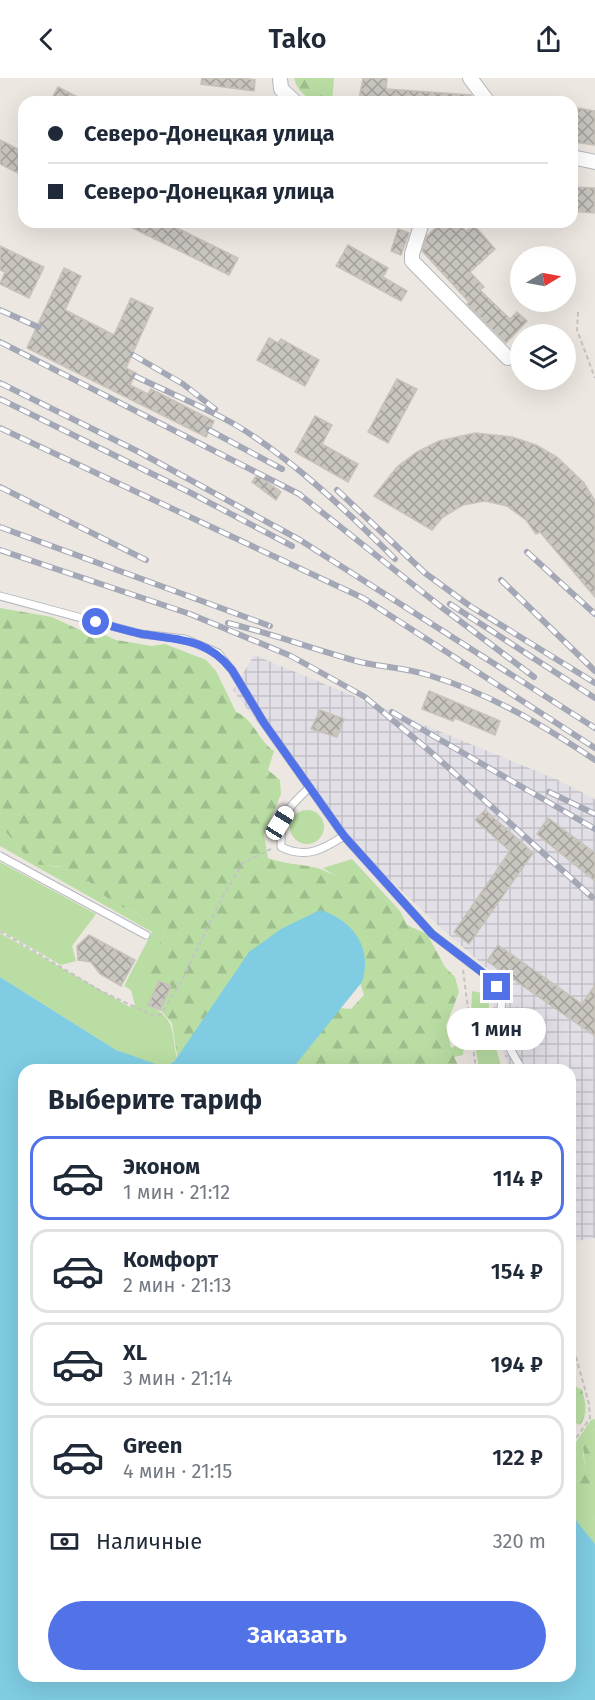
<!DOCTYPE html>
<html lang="ru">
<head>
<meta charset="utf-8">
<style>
  body { margin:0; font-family:"Fira Sans",sans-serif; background:#f2f2f3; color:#1f2937; height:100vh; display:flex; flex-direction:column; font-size:22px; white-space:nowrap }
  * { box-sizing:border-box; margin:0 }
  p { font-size:20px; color:#747a83 }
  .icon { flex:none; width:33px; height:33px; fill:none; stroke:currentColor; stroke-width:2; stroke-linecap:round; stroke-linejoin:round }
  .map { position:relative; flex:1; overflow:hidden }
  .side { position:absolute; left:18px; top:986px; width:558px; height:618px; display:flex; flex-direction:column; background:#fff; border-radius:18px; box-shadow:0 6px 24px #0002 }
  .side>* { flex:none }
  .guide { position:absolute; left:18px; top:18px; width:560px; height:132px; border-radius:18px; box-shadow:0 6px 24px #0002; display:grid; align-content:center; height:132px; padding:0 30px; background:#fff }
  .needle { width:39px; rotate:80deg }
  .fabs { position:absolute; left:510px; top:168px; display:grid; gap:12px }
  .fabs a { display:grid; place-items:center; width:66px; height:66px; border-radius:50%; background:#fff; box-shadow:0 6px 24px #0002; font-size:30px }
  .end { position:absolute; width:27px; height:27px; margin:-14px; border:8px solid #5273e8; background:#fff; box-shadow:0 0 0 3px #fff }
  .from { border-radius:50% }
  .bubble { position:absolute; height:42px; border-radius:21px; background:#fff; box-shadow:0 6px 24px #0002; font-size:20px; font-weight:600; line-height:42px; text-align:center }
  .car { position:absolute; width:18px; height:36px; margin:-18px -9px; border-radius:8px; box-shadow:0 0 4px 2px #0007; background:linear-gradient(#fff 24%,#345 0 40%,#fff 0 76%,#345 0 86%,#fff 0) }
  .guide b { display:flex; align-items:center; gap:21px; height:57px; font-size:22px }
  .guide b+b { border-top:2px solid #e0e1e3 }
  .guide i { width:15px; height:15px; background:#1f2937 }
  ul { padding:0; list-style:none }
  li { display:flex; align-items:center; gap:18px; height:84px; margin:0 12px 9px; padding:0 18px; border:3px solid #e0e1e3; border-radius:18px }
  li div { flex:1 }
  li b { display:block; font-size:22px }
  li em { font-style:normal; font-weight:600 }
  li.active { border-color:#5273e8 }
  li>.icon { width:54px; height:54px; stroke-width:1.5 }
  h2 { padding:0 30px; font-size:27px; line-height:72px }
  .pay { display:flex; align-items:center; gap:15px; height:66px; padding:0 30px; font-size:22px }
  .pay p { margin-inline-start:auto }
  .cta { display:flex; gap:12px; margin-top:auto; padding:12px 30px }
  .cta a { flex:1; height:69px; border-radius:36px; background:#5273e8; color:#fff; font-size:24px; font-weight:600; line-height:69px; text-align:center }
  header { display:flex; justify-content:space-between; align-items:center; height:78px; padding:0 30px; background:#fff; font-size:27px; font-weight:600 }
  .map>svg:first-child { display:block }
  .industrial { fill:url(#industrial-grid) }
  .grass { fill:#b9dda3 }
  .forest { fill:url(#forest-firs) }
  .water { fill:#7fcce3 }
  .building { fill:url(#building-cross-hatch); stroke:#c8c3ba; stroke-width:1.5 }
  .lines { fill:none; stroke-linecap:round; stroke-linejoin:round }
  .service-casing { stroke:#b4b7bf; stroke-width:9 }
  .minor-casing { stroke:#b4b7bf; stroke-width:16 }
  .path { stroke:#c4c4c4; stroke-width:2; stroke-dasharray:4.5 3; stroke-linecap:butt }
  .service { stroke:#fff; stroke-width:7 }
  .minor { stroke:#fff; stroke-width:14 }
  .rail-casing { stroke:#a4a7b5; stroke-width:6 }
  .rail { stroke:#fff; stroke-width:4; stroke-dasharray:11; stroke-linecap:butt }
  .route { stroke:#5273e8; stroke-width:8 }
</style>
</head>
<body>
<header><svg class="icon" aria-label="back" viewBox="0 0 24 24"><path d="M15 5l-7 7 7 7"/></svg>Tako<svg class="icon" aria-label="share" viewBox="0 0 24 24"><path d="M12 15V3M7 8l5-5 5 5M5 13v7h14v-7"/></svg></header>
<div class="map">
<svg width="595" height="1622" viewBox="0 0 595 1622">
  <defs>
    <pattern id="industrial-grid" width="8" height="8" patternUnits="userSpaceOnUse" patternTransform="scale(1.5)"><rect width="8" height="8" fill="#e2e0e6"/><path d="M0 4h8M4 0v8" fill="none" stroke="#c2c0c6"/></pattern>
    <pattern id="forest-firs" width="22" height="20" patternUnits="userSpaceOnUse" patternTransform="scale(1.5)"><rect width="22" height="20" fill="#b9dda3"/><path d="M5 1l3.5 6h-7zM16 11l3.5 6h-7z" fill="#9fbe8d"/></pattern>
    <pattern id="building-cross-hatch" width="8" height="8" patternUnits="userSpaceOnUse" patternTransform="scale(1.5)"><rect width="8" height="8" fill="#c9c5bf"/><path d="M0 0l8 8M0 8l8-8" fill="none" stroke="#a4a09c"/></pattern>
  </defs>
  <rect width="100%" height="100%" fill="#ede7e1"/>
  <polygon class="industrial" points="254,577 558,702 595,721 595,1160 570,1164 570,992 508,991 493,929 496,898 442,851 344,758 233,612"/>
  <g class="grass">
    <circle cx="307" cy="749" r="17"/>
    <path d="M0 747C19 768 32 790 63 789L70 797 87 803 104 815 115 827 135 833 145 843 168 848 143 902 156 909 148 927C179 942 170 956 178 984L164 989 157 988 116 972 0 899V855L130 929 135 927 131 912 124 908 152 854 0 768Z"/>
    <polygon points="352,781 400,833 377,815 366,801 339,800 323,790"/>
    <polygon points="0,784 96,836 72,868 76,883 61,887 0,852"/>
    <path d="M489 912 493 914C481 930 497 972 502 991H479L471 942 472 913 482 915Z"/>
    <polygon points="595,1341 595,1351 586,1356 583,1375 585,1389 578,1399 570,1398 570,1373 591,1342"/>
    <polygon points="584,1421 595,1441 595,1466 570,1439 570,1430"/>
  </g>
  <g class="forest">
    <path d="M294 0H334L332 24C314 24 299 19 294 0Z"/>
    <path d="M0 530 52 539 86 555H101L116 562 152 568 165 566 206 582 216 593 236 634C254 641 258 663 274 673L268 692 280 702 281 716 264 757 268 780C296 790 312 783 339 800L348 795 366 801 377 815 400 833 407 847 427 856 445 889 455 899 459 914 446 948 451 970 459 966 464 969 463 977 454 979 460 991H281L339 930 351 931 364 917 358 899 178 984 172 945 160 932 171 908 160 903 156 909 142 902 168 848 162 850 145 843 135 833 115 827 88 803 82 806 71 805 70 797 63 789 33 786 0 747Z"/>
    <path d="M575 1308 582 1312C586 1326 588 1335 580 1347L573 1344 570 1334V1312Z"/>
    <polygon points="595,1351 595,1441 584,1422 570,1430 570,1398 578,1399 585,1389 583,1367 586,1356"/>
  </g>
  <path class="water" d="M320 832C353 842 373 870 362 904L292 991 24 992V1598H570V1435L595 1466V1622H0V899L116 972 164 989 174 984 249 874 281 851Z"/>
  <g class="building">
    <polygon points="202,0 243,0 255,2 254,13 201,6"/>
    <polygon points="363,0 387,0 386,11 471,17 473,24 359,21"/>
    <polygon points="58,9 87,24 50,24"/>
    <polygon points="578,30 595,33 595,67 574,64"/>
    <polygon points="0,62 24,74 24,98 0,86"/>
    <polygon points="572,109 595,110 594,135 572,133"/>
    <polygon points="120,144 165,144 238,180 229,197"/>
    <polygon points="442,144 458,144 466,153 474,147 495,171 470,194 484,209 480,212 510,241 517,234 527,243 506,265 467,226 469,224 422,173 427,158"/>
    <polygon points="398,151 409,155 401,177 391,173"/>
    <polygon points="348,167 388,190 383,199 407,213 401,223 336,188"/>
    <polygon points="0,168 44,189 29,220 0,206 5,194 0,192"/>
    <polygon points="64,190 81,198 65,232 114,257 131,220 153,230 126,290 136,295 130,307 148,316 151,311 214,343 206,359 27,270"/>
    <polygon points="269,260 278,265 281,261 319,282 305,308 257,282"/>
    <polygon points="397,301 417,311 388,365 368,354"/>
    <polygon points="315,338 332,347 322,366 358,386 348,404 295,374"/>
    <polygon points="475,355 512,359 536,367 557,379 584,405 595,423 595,519 540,454 536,456 526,442 507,428 485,423 463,427 443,439 432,452 374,418 397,389 417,374 439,363"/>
    <polygon points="257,397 281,414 276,422 252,404"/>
    <polygon points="429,613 500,643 495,657 455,640 453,643 422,631"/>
    <polygon points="320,632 344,641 337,659 311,651"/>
    <polygon points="485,732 533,775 469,866 454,854 510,773 475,742"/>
    <polygon points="548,740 595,775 595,803 537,756"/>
    <polygon points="89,857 135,882 121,908 100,896 91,884 78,882 77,868"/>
    <polygon points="498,867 582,926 595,907 595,958 487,883"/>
    <polygon points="159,903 171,908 160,932 148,927"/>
    <polygon points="517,929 529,938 520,951 508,943"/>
  </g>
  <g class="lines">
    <g class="service-casing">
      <g id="service">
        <polyline points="0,518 141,556 185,561 218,575 232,592 264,645 344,758 432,856 487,898 497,909 502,922 499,951 522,992"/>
        <path d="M308 711C286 732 280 737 281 769 306 781 322 772 344 758"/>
        <polyline points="0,778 146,857"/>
      </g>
    </g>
    <g class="minor-casing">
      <g id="minor">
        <polyline points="280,0 281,11 295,24"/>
        <polyline points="470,0 488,24"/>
        <polyline points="572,79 595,84"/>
        <polyline points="422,144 412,176 412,183 508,280"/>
      </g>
    </g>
    <g class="path">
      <polyline points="578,234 577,252 595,300"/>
      <polyline points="0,853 101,913 154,938 161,936 181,904 222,820 243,785 271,771"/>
      <polyline points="463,892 476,992"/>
      <polyline points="570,1257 589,1326 590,1340 570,1369"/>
    </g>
    <use href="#service" class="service"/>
    <use href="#minor" class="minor"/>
    <g class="rail-casing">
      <g id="rail">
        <polyline points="0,232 38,249"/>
        <polyline points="0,264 299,416 440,528 534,599"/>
        <polyline points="133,277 183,306 215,331"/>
        <path d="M135 298C167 314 202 328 234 346 290 379 349 435 395 481"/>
        <polyline points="0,305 139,374 300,462 595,650"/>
        <polyline points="0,321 189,414 292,468"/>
        <polyline points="0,350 363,520 595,670"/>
        <polyline points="209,352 282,391"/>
        <polyline points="0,409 146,482"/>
        <polyline points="337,412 425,495 470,528 595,605"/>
        <polyline points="0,449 270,548"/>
        <polyline points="0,472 190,536 291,578 365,619 432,675 592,819"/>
        <polyline points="527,474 595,536"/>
        <polyline points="501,502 595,593"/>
        <polyline points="450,526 595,620"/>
        <path d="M228 545C273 556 316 572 360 584 382 589 406 590 428 597 489 615 543 647 595 682"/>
        <polyline points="392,634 595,751"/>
        <polyline points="549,714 595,736"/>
      </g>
    </g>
    <use href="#rail" class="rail"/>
  </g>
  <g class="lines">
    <path class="route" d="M96 544C111 548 127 553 142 556 180 562 206 560 232 592L264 645 344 758 432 856 487 898 497 909"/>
  </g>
</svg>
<div class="fabs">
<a><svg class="needle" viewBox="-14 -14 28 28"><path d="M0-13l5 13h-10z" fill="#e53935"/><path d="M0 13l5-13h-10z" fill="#747a83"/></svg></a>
<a><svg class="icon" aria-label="layers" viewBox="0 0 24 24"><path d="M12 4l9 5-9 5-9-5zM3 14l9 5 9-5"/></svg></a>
</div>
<i class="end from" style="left:96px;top:544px"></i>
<i class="end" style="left:497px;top:909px"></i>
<div class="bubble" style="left:447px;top:930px;width:99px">1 мин</div>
<i class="car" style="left:280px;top:745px;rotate:32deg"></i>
<div class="guide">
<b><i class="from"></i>Северо-Донецкая улица</b>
<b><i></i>Северо-Донецкая улица</b>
</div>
<section class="side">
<h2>Выберите тариф</h2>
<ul>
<li class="active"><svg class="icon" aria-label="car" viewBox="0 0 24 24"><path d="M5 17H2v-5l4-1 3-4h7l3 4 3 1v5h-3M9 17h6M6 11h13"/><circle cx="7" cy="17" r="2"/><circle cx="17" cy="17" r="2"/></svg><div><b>Эконом</b><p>1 мин · 21:12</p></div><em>114 ₽</em></li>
<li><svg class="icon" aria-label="car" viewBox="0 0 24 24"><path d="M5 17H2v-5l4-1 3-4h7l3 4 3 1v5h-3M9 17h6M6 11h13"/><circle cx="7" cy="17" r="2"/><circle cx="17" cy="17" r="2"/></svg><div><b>Комфорт</b><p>2 мин · 21:13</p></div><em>154 ₽</em></li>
<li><svg class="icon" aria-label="car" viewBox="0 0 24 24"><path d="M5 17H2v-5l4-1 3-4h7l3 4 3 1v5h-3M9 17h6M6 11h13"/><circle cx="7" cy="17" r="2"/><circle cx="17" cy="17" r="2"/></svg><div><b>XL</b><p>3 мин · 21:14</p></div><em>194 ₽</em></li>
<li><svg class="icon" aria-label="car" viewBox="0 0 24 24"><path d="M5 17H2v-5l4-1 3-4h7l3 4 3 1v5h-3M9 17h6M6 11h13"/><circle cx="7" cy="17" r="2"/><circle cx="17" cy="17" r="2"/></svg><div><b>Green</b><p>4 мин · 21:15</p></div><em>122 ₽</em></li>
</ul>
<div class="pay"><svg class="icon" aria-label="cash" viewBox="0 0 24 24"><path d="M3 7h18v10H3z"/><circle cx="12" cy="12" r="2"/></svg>Наличные<p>320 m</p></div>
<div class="cta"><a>Заказать</a></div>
</section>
</div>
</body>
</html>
